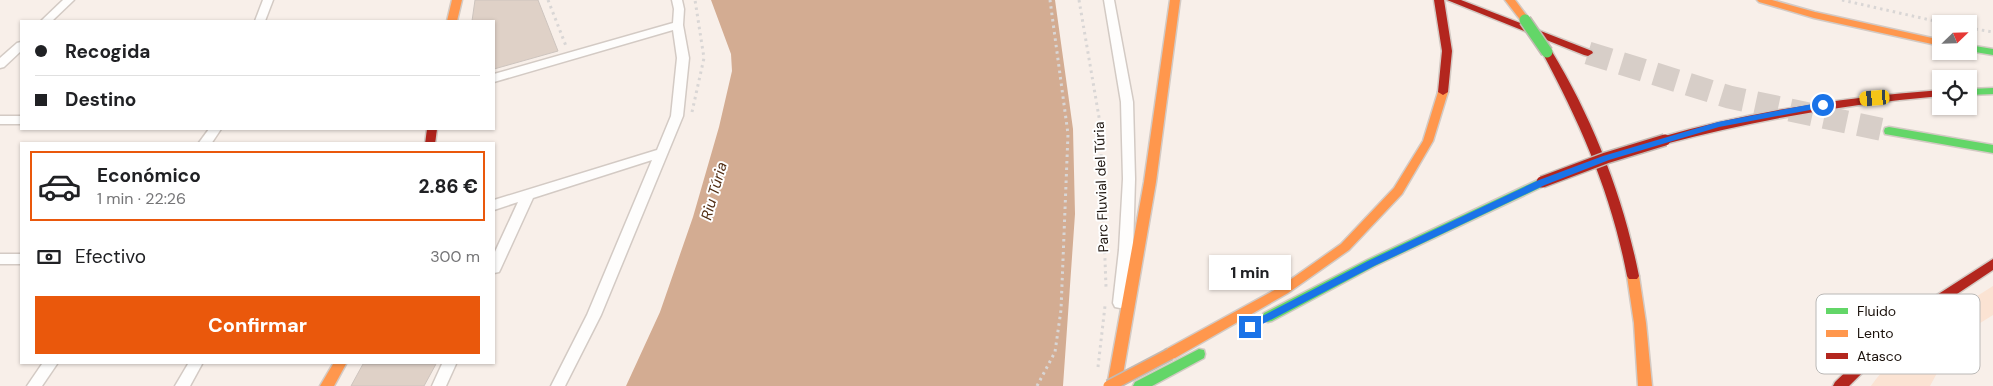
<!DOCTYPE html>
<html lang="es">
<head>
<meta charset="utf-8">
<style>
  body { margin:0; font-family:"DM Sans",sans-serif; background:#f6f6f6; color:#202124; height:100vh; display:flex; flex-direction:column; font-size:19px; white-space:nowrap }
  * { box-sizing:border-box; margin:0 }
  p { font-size:16px; color:#757577 }
  .icon { flex:none; width:28px; height:28px; fill:none; stroke:currentColor; stroke-width:2; stroke-linecap:round; stroke-linejoin:round }
  .map { position:relative; flex:1; overflow:hidden }
  .side { position:absolute; left:20px; top:142px; width:475px; height:222px; display:flex; flex-direction:column; background:#fff; border-radius:0px; box-shadow:0 1px 4px #0004 }
  .side>* { flex:none }
  .guide { position:absolute; left:20px; top:20px; width:475px; height:110px; border-radius:0px; box-shadow:0 1px 4px #0004; display:grid; align-content:center; height:110px; padding:0 15px; background:#fff }
  .needle { width:32px; rotate:67deg }
  .fabs { position:absolute; left:1932px; top:15px; display:grid; gap:10px }
  .fabs a { display:grid; place-items:center; width:45px; height:45px; border-radius:0px; background:#fff; box-shadow:0 1px 4px #0004; font-size:25px }
  .end { position:absolute; width:22px; height:22px; margin:-11px; border:6px solid #1a73e8; background:#fff; box-shadow:0 0 0 2px #fff }
  .from { border-radius:50% }
  .bubble { position:absolute; height:35px; border-radius:0px; background:#fff; box-shadow:0 1px 4px #0004; font-size:16px; font-weight:800; line-height:35px; text-align:center }
  .car { position:absolute; width:15px; height:30px; margin:-15px -8px; border-radius:6px; box-shadow:0 0 4px 1px #0007; background:linear-gradient(#f5c518 24%,#345 0 40%,#f5c518 0 76%,#345 0 86%,#f5c518 0) }
  .guide b { display:flex; align-items:center; gap:18px; height:48px; font-size:19px }
  .guide b+b { border-top:1px solid #e0e0e0 }
  .guide i { width:12px; height:12px; background:#202124 }
  ul { padding:9px 0 0; list-style:none }
  li { display:flex; align-items:center; gap:15px; height:70px; margin:0 10px 8px; padding:0 5px; border:2px solid #e0e0e0; border-radius:0px }
  li div { flex:1 }
  li b { display:block; font-size:19px }
  li em { font-style:normal; font-weight:800 }
  li.on { border-color:#ea580c }
  li>.icon { width:45px; height:45px; stroke-width:1.5 }
  .pay { display:flex; align-items:center; gap:12px; height:55px; padding:0 15px; font-size:19px }
  .pay p { margin-inline-start:auto }
  .cta { display:flex; gap:10px; margin-top:auto; padding:10px 15px }
  .cta a { flex:1; height:58px; border-radius:0px; background:#ea580c; color:#fff; font-size:20px; font-weight:800; line-height:58px; text-align:center }
  .map>svg:first-child { display:block }
  .green { fill:#fbe3d3 }
  .water { fill:#d3ac92 }
  .building { fill:#dfd1c7; stroke:#cdc4be }
  .lines { fill:none; stroke-linecap:round; stroke-linejoin:round }
  .highway-tunnel { stroke:#d7cec8; stroke-width:23; stroke-dasharray:23 12; stroke-linecap:butt }
  .street-casing { stroke:#d3cac4; stroke-width:3 }
  .fast-casing { stroke:#d3cac4; stroke-width:3 }
  .slow-casing { stroke:#d3cac4; stroke-width:3 }
  .jam-casing { stroke:#d3cac4; stroke-width:3 }
  .path { stroke:#d9d6d5; stroke-width:3; stroke-dasharray:2.5 4; stroke-linecap:butt }
  .street { fill:#fefdfc; fill-rule:evenodd }
  .fast { fill:#63d668; fill-rule:evenodd }
  .slow { fill:#ff974d; fill-rule:evenodd }
  .jam { fill:#b3261e; fill-rule:evenodd }
  .fast-bridge-casing { stroke:#c3bab3; stroke-width:14; stroke-linecap:butt }
  .slow-bridge-casing { stroke:#c3bab3; stroke-width:14; stroke-linecap:butt }
  .jam-bridge-casing { stroke:#c3bab3; stroke-width:14; stroke-linecap:butt }
  .fast-bridge { stroke:#63d668; stroke-width:11 }
  .slow-bridge { stroke:#ff974d; stroke-width:11 }
  .jam-bridge { stroke:#b3261e; stroke-width:11 }
  .route { fill:#1a73e8 }
  .labels { text-anchor:middle; stroke-width:4; stroke-linejoin:round; paint-order:stroke }
  .street-label { font-size:14px; fill:#1a110b; stroke:#fff }
  .water-label { font-size:15px; font-style:italic; fill:#502c11; stroke:#fff }
  .key { fill:#fff; stroke:#bab8b6; stroke-width:1 }
  .key-label { font-size:14px; fill:#1a110b }
</style>
</head>
<body>
<div class="map">
<svg width="1993" height="386" viewBox="0 0 1993 386">
  <rect width="100%" height="100%" fill="#f8efe9"/>
  <path class="green" d="M1993 286V315L1956 338 1930 386H1871C1897 349 1954 310 1993 286Z"/>
  <polygon class="water" points="711,0 1055,0 1073,129 1075,214 1063,386 626,386 660,312 693,217 719,127 732,71 731,54"/>
  <g class="building">
    <polygon points="475,0 538,0 558,51 494,69 494,21 472,21"/>
    <polygon points="363,364 436,364 424,386 351,386"/>
  </g>
  <g class="lines">
    <polyline class="highway-tunnel" points="1588,53 1729,97 1889,131"/>
    <g class="street-casing">
      <g id="street">
        <polygon points="63,0 74,0 52,21 41,21"/>
        <polygon points="263,0 273,0 265,21 255,21"/>
        <polygon points="672,0 682,0 684,9 683,25 689,58 683,116 601,315 565,386 551,386 587,315 652,160 533,198 501,268 499,272 494,273 494,254 518,202 494,210 494,200 657,150 671,116 677,58 673,30 494,82 494,74 673,23 674,9"/>
        <polygon points="1104,0 1114,0 1133,102 1135,179 1133,250 1127,303 1125,307 1120,308 1115,307 1113,303 1119,250 1123,179 1121,102"/>
        <polygon points="21,42 21,51 4,67 0,68 0,58 17,43"/>
        <rect x="0" y="116" width="21" height="8"/>
        <polygon points="209,129 221,129 211,144 198,144"/>
        <rect x="0" y="254" width="21" height="10"/>
        <polygon points="42,364 57,364 42,386 27,386"/>
        <polygon points="188,364 202,364 190,386 175,386"/>
        <polygon points="442,364 456,364 446,386 432,386"/>
      </g>
    </g>
    <g class="fast-casing">
      <g id="fast">
        <polygon points="1969,45 1993,49 1993,55 1969,51"/>
        <polygon points="1993,88 1993,94 1969,95 1969,89"/>
        <polygon points="1889,127 1993,145 1993,153 1885,134 1884,131 1885,128"/>
        <polygon points="1542,178 1548,182 1546,185 1375,266 1272,321 1268,322 1264,321 1262,317 1264,313 1367,260"/>
        <polygon points="1199,349 1204,350 1205,354 1204,358 1152,386 1133,386 1135,382"/>
      </g>
    </g>
    <g class="slow-casing">
      <g id="slow">
        <polygon points="452,0 462,0 457,21 447,21"/>
        <polygon points="1170,0 1180,0 1156,182 1121,386 1107,386 1144,182"/>
        <polygon points="1505,0 1515,0 1530,20 1528,22 1522,22"/>
        <polygon points="1757,0 1772,0 1815,12 1941,40 1941,46 1814,18 1759,2"/>
        <polygon points="1443,89 1448,92 1433,141 1402,194 1349,250 1288,293 1175,358 1170,359 1165,358 1164,354 1165,350 1280,287 1341,244 1394,188 1423,141 1438,92"/>
        <polygon points="1633,271 1637,273 1639,276 1646,323 1652,386 1638,386 1634,323 1627,276 1629,273"/>
        <polygon points="333,364 346,364 334,386 320,386"/>
      </g>
    </g>
    <g class="jam-casing">
      <g id="jam">
        <polygon points="1434,0 1444,0 1452,51 1448,92 1443,95 1438,92 1442,51"/>
        <polygon points="1447,0 1461,0 1592,51 1593,53 1588,56 1584,55"/>
        <path d="M1547 49 1551 50C1593 119 1623 196 1639 276L1637 279H1629L1627 276C1611 193 1582 127 1542 52Z"/>
        <path d="M1941 90V96C1847 104 1756 120 1665 144L1660 140 1661 137C1752 111 1847 97 1941 90Z"/>
        <polygon points="427,129 437,129 435,144 425,144"/>
        <polygon points="1993,259 1993,270 1912,324 1849,386 1833,386 1835,382 1904,316"/>
      </g>
    </g>
    <g class="path">
      <polyline points="548,0 566,46"/>
      <polyline points="1079,0 1100,123 1106,287"/>
      <polyline points="1842,0 1948,24"/>
      <polyline points="1969,28 1993,32"/>
      <polyline points="692,112 704,58 695,0"/>
      <polyline points="1098,367 1105,306"/>
      <polyline points="1037,386 1055,352 1061,310 1068,134 1050,0"/>
    </g>
    <use href="#street" class="street"/>
    <use href="#fast" class="fast"/>
    <use href="#slow" class="slow"/>
    <use href="#jam" class="jam"/>
    <g class="fast-bridge-casing">
      <polyline id="fast-bridge" points="1525,20 1547,52"/>
    </g>
    <g class="slow-bridge-casing">
      <polyline id="slow-bridge" points="1109,386 1170,354"/>
    </g>
    <g class="jam-bridge-casing">
      <polyline id="jam-bridge" points="1542,182 1606,158 1665,140"/>
    </g>
    <use href="#fast-bridge" class="fast-bridge"/>
    <use href="#slow-bridge" class="slow-bridge"/>
    <use href="#jam-bridge" class="jam-bridge"/>
  </g>
  <polygon class="route" points="1823,102 1826,103 1826,107 1719,127 1609,160 1545,185 1374,266 1253,329 1250,331 1245,327 1247,324 1368,261 1539,180 1603,156 1718,122"/>
  <g class="labels">
    <g class="street-label">
      <text transform="translate(1101 187) rotate(-92)" y="5">Parc Fluvial del Túria</text>
    </g>
    <g class="water-label">
      <text transform="translate(714 191) rotate(-74)" y="5">Riu Túria</text>
    </g>
  </g>
  <rect x="1816" y="294" width="164" height="80" rx="8" class="key"/>
  <rect x="1826" y="308" width="22" height="6" fill="#63d668"/>
  <rect x="1826" y="330" width="22" height="7" fill="#ff974d"/>
  <rect x="1826" y="353" width="22" height="6" fill="#b3261e"/>
  <g class="key-label">
    <text x="1857" y="316">Fluido</text>
    <text x="1857" y="338">Lento</text>
    <text x="1857" y="361">Atasco</text>
  </g>
</svg>
<div class="fabs">
<a><svg class="needle" viewBox="-14 -14 28 28"><path d="M0-13l5 13h-10z" fill="#e53935"/><path d="M0 13l5-13h-10z" fill="#757577"/></svg></a>
<a><svg class="icon" aria-label="locate" viewBox="0 0 24 24"><circle cx="12" cy="12" r="6"/><path d="M12 2v4M12 18v4M2 12h4M18 12h4"/></svg></a>
</div>
<i class="end from" style="left:1823px;top:105px"></i>
<i class="end" style="left:1250px;top:327px"></i>
<div class="bubble" style="left:1209px;top:255px;width:82px">1 min</div>
<i class="car" style="left:1875px;top:98px;rotate:265deg"></i>
<div class="guide">
<b><i class="from"></i>Recogida</b>
<b><i></i>Destino</b>
</div>
<section class="side">
<ul>
<li class="on"><svg class="icon" aria-label="car" viewBox="0 0 24 24"><path d="M5 17H2v-5l4-1 3-4h7l3 4 3 1v5h-3M9 17h6M6 11h13"/><circle cx="7" cy="17" r="2"/><circle cx="17" cy="17" r="2"/></svg><div><b>Económico</b><p>1 min · 22:26</p></div><em>2.86 €</em></li>
</ul>
<div class="pay"><svg class="icon" aria-label="cash" viewBox="0 0 24 24"><path d="M3 7h18v10H3z"/><circle cx="12" cy="12" r="2"/></svg>Efectivo<p>300 m</p></div>
<div class="cta"><a>Confirmar</a></div>
</section>
</div>
</body>
</html>
